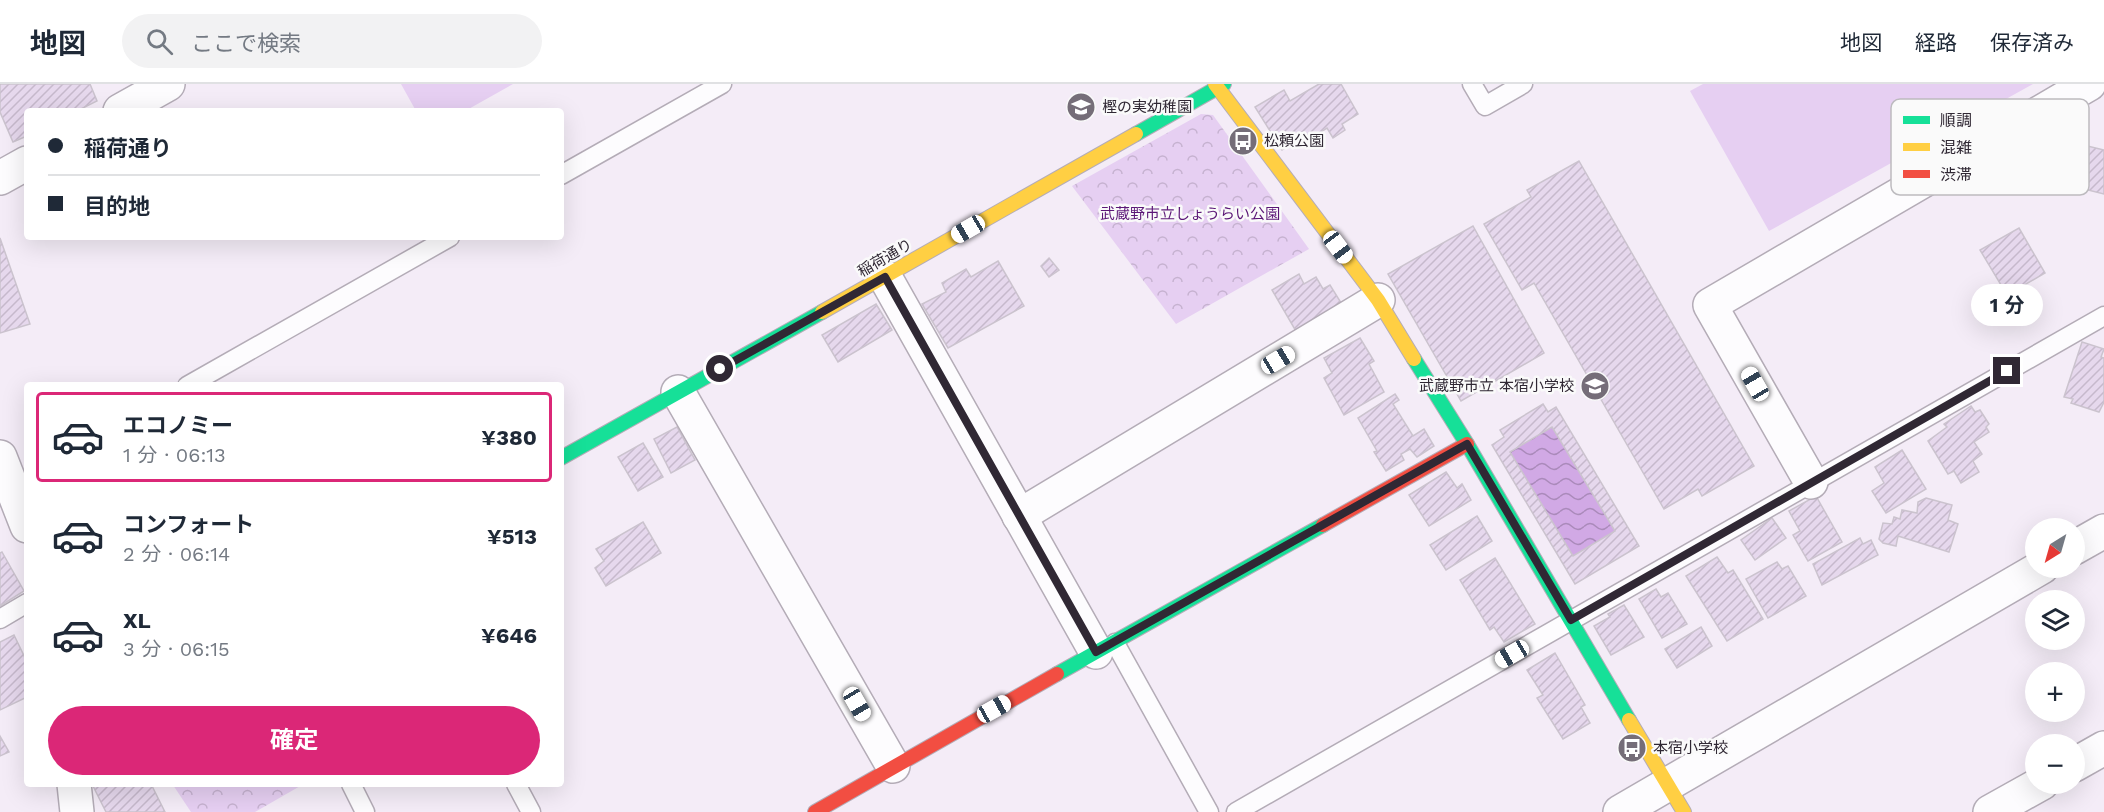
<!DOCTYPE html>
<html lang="ja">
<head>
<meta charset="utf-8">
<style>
  body { margin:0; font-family:"Work Sans","Noto Sans JP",sans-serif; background:#f2f2f3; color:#1f2937; height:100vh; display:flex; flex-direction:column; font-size:22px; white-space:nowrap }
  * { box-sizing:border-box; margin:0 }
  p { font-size:20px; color:#747a83 }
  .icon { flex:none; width:33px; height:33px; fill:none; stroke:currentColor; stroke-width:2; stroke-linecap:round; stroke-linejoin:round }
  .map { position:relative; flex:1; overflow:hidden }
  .drawer { position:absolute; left:24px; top:298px; width:540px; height:405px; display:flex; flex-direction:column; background:#fff; border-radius:6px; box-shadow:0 6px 24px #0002 }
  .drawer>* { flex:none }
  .guide { position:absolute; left:24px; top:24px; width:540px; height:132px; border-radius:6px; box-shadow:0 6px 24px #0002; display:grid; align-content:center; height:132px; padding:0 24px; background:#fff }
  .needle { width:39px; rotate:217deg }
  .fabs { position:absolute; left:2025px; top:434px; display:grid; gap:12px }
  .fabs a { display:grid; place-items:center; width:60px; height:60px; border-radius:50%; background:#fff; box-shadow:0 6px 24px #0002; font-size:30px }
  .end { position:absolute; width:27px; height:27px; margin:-14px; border:8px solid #302834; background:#fff; box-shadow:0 0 0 3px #fff }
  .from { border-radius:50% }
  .bubble { position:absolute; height:42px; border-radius:21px; background:#fff; box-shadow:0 6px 24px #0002; font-size:20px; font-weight:700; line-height:42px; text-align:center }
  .car { position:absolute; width:18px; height:36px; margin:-18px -9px; border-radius:8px; box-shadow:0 0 4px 2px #0007; background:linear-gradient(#fff 24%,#345 0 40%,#fff 0 76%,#345 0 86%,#fff 0) }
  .guide b { display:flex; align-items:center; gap:21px; height:57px; font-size:22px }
  .guide b+b { border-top:2px solid #e0e1e3 }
  .guide i { width:15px; height:15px; background:#1f2937 }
  ul { padding:10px 0 0; list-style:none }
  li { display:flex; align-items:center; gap:18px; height:90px; margin:0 12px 9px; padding:0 12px; border:3px solid transparent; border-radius:6px }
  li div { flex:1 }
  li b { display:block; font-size:22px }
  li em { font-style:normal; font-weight:700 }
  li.active { border-color:#db2777 }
  li>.icon { width:54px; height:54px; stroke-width:1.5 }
  .action { display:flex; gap:12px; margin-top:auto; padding:12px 24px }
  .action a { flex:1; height:69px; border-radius:36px; background:#db2777; color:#fff; font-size:24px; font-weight:700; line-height:69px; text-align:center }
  header { display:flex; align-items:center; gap:36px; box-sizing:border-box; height:84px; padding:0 30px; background:#fff; border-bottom:2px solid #e0e1e3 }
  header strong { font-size:28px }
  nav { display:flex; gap:33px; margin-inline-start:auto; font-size:21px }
  .search { width:420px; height:54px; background:#f2f2f3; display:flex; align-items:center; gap:15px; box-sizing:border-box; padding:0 21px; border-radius:33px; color:#747a83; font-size:22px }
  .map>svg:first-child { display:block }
  .grass { fill:#e6cff2 }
  .park { fill:url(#park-crowns) }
  .water { fill:url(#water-waves) }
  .building { fill:url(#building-hatch); stroke:#cbc3ce; stroke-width:1.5; fill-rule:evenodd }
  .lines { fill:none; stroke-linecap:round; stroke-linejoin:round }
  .lane-casing { stroke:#b4acb7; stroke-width:21 }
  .street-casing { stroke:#b4acb7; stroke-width:36 }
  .fast-casing { stroke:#b4acb7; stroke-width:16 }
  .slow-casing { stroke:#b4acb7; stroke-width:16 }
  .jam-casing { stroke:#b4acb7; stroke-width:16 }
  .lane { stroke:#fdfcfe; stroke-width:18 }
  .street { stroke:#fdfcfe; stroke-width:33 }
  .fast { stroke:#16e098; stroke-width:14 }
  .slow { stroke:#ffcf43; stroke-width:14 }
  .jam { stroke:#f24e42; stroke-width:14 }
  .route { stroke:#302834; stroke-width:8 }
  .labels { text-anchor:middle; stroke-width:5; stroke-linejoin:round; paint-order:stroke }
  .poi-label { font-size:15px; fill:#302834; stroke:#fafafa; text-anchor:start }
  .park-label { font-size:15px; fill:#5b1677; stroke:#fafafa }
  .street-label { font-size:15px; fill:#302834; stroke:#fafafa }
  .key { fill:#fafafa; stroke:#bdbbbf; stroke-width:1.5 }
  .key-label { font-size:16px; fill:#302834 }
</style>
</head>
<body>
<header>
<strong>地図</strong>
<div class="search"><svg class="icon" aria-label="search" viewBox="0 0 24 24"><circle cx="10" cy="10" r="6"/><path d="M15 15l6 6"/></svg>ここで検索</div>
<nav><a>地図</a><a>経路</a><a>保存済み</a></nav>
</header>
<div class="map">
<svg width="2104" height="728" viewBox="0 0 2104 728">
  <defs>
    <pattern id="park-crowns" width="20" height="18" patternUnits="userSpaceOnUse" patternTransform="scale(1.5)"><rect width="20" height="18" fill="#e6cff2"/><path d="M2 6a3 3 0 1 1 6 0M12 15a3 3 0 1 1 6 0" fill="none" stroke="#c6b2d0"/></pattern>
    <pattern id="water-waves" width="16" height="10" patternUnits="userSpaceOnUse" patternTransform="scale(1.5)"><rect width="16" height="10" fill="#d1a9e5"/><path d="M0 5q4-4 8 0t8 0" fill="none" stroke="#aa8aba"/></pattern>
    <pattern id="building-hatch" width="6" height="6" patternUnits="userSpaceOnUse" patternTransform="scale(1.5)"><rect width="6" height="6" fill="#e6d8ed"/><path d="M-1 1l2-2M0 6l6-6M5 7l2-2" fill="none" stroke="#c6b9cc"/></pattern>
  </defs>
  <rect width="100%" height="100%" fill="#f4ecf7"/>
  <g class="grass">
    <polygon points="401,0 513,0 465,27 416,27"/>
    <polygon points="1703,0 2033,0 1769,147 1690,7"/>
  </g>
  <g class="park">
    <polygon points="1201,30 1213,31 1309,165 1176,240 1072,102"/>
    <polygon points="173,701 302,701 255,728 191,728"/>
  </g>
  <polygon class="water" points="1552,343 1615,447 1573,472 1510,368"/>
  <g class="building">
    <polygon points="0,0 90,0 97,17 77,27 27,27 27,52 13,58 0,28"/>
    <polygon points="1319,0 1341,0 1358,30 1342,40 1345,46 1333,54 1327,44 1307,57 1303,52 1282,66 1255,23 1284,6 1290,17"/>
    <polygon points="2042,51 2104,66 2104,110 2032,92"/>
    <polygon points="1579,77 1754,382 1702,412 1698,405 1664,425 1534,199 1522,206 1484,140 1531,113 1527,106"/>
    <polygon points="1473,142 1544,269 1461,317 1388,190"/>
    <polygon points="2019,144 2045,189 2007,211 1980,166"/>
    <polygon points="0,154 30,240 0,249"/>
    <polygon points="1049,174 1059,186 1049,193 1041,182"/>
    <polygon points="998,177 1024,222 948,264 922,220 946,208 942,199 966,185 971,193"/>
    <polygon points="1299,190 1304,200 1316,193 1323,205 1330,201 1343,222 1297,249 1272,206"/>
    <polygon points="876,220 892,246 838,278 822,251"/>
    <polygon points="1360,254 1374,277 1369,280 1384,308 1344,331 1324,294 1332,289 1324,274"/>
    <polygon points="2082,258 2104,265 2101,273 2104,274 2104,318 2099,328 2071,319 2073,315 2064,313"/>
    <polygon points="1395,310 1399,316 1393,320 1413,352 1424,345 1434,362 1417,373 1410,365 1401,370 1404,376 1386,387 1374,368 1377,367 1358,334"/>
    <path d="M1543 320 1548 328 1556 323 1639 462 1575 500 1492 361 1504 353 1500 346ZM1552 343 1615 447 1573 472 1510 368Z"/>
    <polygon points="1971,322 1975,328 1980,326 1989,340 1986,343 1989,348 1974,358 1982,370 1973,377 1979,388 1961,399 1954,387 1948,390 1928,357 1947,343 1944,340"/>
    <polygon points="677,343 695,376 671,389 654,355"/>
    <polygon points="643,359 663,393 638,407 618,373"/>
    <polygon points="1902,366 1926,405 1886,429 1872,407 1884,399 1875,383"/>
    <polygon points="1446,388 1457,404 1462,400 1471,416 1429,442 1409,411"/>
    <polygon points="1816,412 1842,458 1808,477 1793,451 1800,447 1789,427"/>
    <polygon points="1926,414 1952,421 1948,436 1958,440 1949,468 1898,452 1896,462 1883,459 1879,455 1883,439 1892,440 1894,433 1900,435 1902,426 1917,429 1918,418"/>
    <polygon points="1477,432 1492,457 1446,486 1430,461"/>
    <polygon points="1772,434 1786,454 1755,476 1741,456"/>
    <polygon points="643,438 661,469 606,502 595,484 604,477 596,465"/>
    <polygon points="1860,454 1863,460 1871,456 1878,471 1822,501 1813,480"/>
    <polygon points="2,468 24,507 0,522 0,469"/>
    <polygon points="1717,473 1728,489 1733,486 1763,535 1727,557 1686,492"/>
    <polygon points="1495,474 1535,540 1504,558 1494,543 1490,546 1460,496"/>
    <polygon points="1777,478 1782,485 1788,482 1806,512 1768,534 1746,495"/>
    <polygon points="1656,505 1661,513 1668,509 1687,540 1662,554 1639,515"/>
    <polygon points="1624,521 1644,553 1611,571 1594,542 1610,533 1608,530"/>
    <polygon points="1701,543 1712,562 1677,584 1665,565"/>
    <polygon points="14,551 27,578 27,613 0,626 0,558"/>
    <polygon points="1555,569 1585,621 1581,623 1590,639 1563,655 1537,614 1543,611 1527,586"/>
    <polygon points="0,652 9,668 0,672"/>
    <polygon points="92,700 151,700 165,728 106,728"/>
  </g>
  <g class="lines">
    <g class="lane-casing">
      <g id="lane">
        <polyline points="1472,0 1485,22 1523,0"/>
        <polyline points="561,91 722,0"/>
        <polyline points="187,302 450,153"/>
        <polyline points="0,535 27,519"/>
        <polyline points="1115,559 1209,728"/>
        <polyline points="351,700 365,728"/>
        <polyline points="516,700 531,728"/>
        <polyline points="1236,728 2104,232"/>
      </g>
    </g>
    <g class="street-casing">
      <g id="street">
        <polyline points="120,27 168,0"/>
        <polyline points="0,94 27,79"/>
        <polyline points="885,193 1096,568"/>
        <polyline points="678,308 893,682"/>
        <polyline points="0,373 27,442"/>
        <polyline points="1811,398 1710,221 2089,0"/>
        <polyline points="1019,432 1378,216"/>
        <polyline points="2074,464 2104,447"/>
        <polyline points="2074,681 2104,664"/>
        <polyline points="74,700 77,728"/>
        <polyline points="1620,728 2042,483"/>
        <polyline points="1990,728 2042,699"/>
      </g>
    </g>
    <g class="fast-casing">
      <g id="fast">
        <polyline points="1136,50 1224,0"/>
        <polyline points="1414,275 1467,360 1629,636"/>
        <polyline points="561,374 822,228"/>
        <polyline points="1057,590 1323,441"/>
      </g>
    </g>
    <g class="slow-casing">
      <g id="slow">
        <polyline points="1215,0 1378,216 1414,275"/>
        <polyline points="822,228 1136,50"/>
        <polyline points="1629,636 1684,728"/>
      </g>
    </g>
    <g class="jam-casing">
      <g id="jam">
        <polyline points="1323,441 1467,360"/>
        <polyline points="815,728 1057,590"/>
      </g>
    </g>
    <use href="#lane" class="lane"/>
    <use href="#street" class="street"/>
    <use href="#fast" class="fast"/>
    <use href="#slow" class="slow"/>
    <use href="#jam" class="jam"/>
  </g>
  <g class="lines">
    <polyline class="route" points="720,285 885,193 1096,568 1467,360 1571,536 2007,287"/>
  </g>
  <defs>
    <g id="school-disc" transform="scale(1.5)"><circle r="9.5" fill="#756d78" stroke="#fafafa"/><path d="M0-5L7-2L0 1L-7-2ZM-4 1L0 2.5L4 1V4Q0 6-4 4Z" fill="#fff"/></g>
    <g id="bus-disc" transform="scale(1.5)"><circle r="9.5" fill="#756d78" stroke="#fafafa"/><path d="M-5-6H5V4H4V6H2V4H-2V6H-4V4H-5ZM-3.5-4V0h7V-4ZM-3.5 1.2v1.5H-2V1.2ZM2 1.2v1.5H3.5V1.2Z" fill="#fff"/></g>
  </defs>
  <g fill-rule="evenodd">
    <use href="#school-disc" x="1081" y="23"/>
    <use href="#bus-disc" x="1243" y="57"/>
    <use href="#school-disc" x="1595" y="302"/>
    <use href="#bus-disc" x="1632" y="664"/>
  </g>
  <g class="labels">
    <g class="poi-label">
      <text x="1102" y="28">樫の実幼稚園</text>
      <text x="1264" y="62">松頼公園</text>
      <text x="1574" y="307" text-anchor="end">武蔵野市立 本宿小学校</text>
      <text x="1653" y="669">本宿小学校</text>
    </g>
    <g class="park-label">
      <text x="1190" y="135">武蔵野市立しょうらい公園</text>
    </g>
    <g class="street-label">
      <text transform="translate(885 174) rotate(-30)" y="5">稲荷通り</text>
    </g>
  </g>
  <rect x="1891" y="15" width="198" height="96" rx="9" class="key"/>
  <rect x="1903" y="32" width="27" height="8" fill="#16e098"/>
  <rect x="1903" y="59" width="27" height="8" fill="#ffcf43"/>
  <rect x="1903" y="86" width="27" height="8" fill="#f24e42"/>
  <g class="key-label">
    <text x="1940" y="42">順調</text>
    <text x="1940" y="69">混雑</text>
    <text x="1940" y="96">渋滞</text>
  </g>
</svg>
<div class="fabs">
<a><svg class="needle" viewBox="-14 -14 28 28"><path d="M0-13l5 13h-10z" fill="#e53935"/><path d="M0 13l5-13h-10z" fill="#747a83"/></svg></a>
<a><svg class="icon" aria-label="layers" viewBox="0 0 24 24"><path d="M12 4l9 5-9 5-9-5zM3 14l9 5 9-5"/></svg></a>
<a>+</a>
<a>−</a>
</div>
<i class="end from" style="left:720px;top:285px"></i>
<i class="end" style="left:2007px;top:287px"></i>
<div class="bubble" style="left:1971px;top:200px;width:72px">1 分</div>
<i class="car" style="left:968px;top:145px;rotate:240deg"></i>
<i class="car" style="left:1338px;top:163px;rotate:143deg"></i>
<i class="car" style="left:1278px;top:276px;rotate:59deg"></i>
<i class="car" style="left:1755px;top:300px;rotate:330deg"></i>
<i class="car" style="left:1512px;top:570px;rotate:240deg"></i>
<i class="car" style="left:857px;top:620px;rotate:150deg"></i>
<i class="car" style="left:994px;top:625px;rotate:61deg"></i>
<div class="guide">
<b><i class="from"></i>稲荷通り</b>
<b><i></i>目的地</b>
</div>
<section class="drawer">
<ul>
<li class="active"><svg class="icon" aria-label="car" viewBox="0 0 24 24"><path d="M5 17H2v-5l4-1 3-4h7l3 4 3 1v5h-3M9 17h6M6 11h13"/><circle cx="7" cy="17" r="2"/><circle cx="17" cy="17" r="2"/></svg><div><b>エコノミー</b><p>1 分 · 06:13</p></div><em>¥380</em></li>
<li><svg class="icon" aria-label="car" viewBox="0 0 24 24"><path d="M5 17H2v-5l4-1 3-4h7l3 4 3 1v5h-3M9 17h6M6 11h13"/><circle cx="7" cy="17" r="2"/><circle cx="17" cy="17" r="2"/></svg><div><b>コンフォート</b><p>2 分 · 06:14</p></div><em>¥513</em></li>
<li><svg class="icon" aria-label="car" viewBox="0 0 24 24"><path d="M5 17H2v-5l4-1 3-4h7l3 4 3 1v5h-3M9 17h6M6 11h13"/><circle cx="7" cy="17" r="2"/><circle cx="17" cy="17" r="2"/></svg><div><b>XL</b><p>3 分 · 06:15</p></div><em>¥646</em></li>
</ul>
<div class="action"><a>確定</a></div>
</section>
</div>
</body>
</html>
